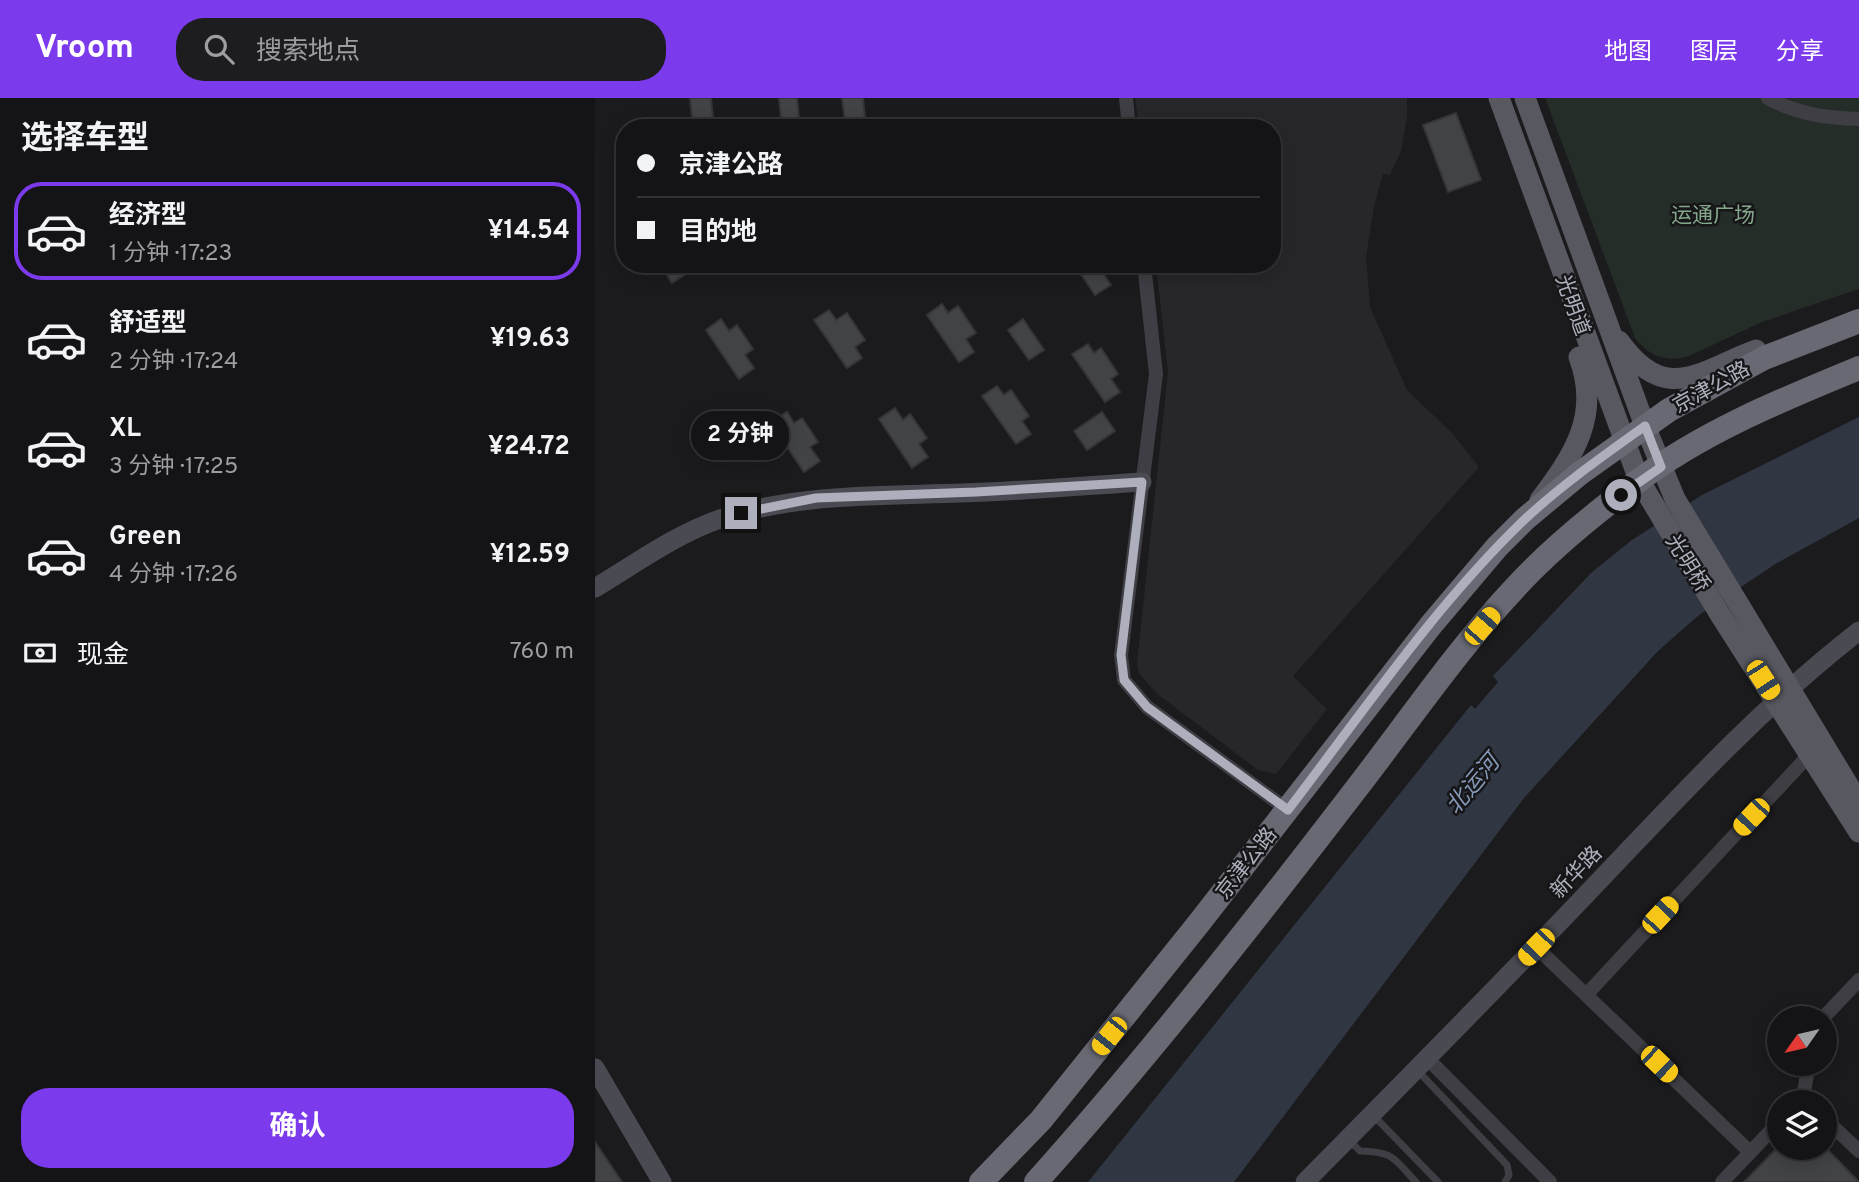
<!DOCTYPE html>
<html lang="zh">
<head>
<meta charset="utf-8">
<style>
  body { margin:0; font-family:Overpass,"Noto Sans SC",sans-serif; background:#1d1d1f; color:#f1f3f6; height:100vh; display:flex; flex-direction:column; font-size:26px; white-space:nowrap }
  * { box-sizing:border-box; margin:0 }
  p { font-size:23px; color:#9d9ea1 }
  .icon { flex:none; width:38px; height:38px; fill:none; stroke:currentColor; stroke-width:2; stroke-linecap:round; stroke-linejoin:round }
  .map { position:relative; flex:1; overflow:hidden }
  .drawer { display:flex; flex-direction:column; background:#141416; width:595px }
  .drawer>* { flex:none }
  .guide { position:absolute; left:21px; top:21px; width:665px; height:154px; border-radius:28px; box-shadow:0 4px 18px #0003,0 0 0 2px #333335; display:grid; align-content:center; height:154px; padding:0 21px; background:#141416 }
  .needle { width:46px; rotate:236deg }
  .buttons { position:absolute; left:1172px; top:908px; display:grid; gap:14px }
  .buttons a { display:grid; place-items:center; width:70px; height:70px; border-radius:50%; background:#141416; box-shadow:0 4px 18px #0003,0 0 0 2px #333335; font-size:35px }
  .end { position:absolute; width:32px; height:32px; margin:-16px; border:9px solid #adb0bc; background:#111; box-shadow:0 0 0 4px #111 }
  .from { border-radius:50% }
  .bubble { position:absolute; height:49px; border-radius:24px; background:#141416; box-shadow:0 4px 18px #0003,0 0 0 2px #333335; font-size:23px; font-weight:700; line-height:49px; text-align:center }
  .car { position:absolute; width:21px; height:42px; margin:-21px -10px; border-radius:9px; box-shadow:0 0 5px 2px #0007; background:linear-gradient(#f5c518 24%,#345 0 40%,#f5c518 0 76%,#345 0 86%,#f5c518 0) }
  .guide b { display:flex; align-items:center; gap:24px; height:66px; font-size:26px }
  .guide b+b { border-top:2px solid #333335 }
  .guide i { width:18px; height:18px; background:#f1f3f6 }
  ul { padding:0; list-style:none }
  li { display:flex; align-items:center; gap:21px; height:98px; margin:0 14px 10px; padding:0 7px; border:4px solid transparent; border-radius:28px }
  li div { flex:1 }
  li b { display:block; font-size:26px }
  li em { font-style:normal; font-weight:700 }
  li.current { border-color:#7c3aed }
  li>.icon { width:63px; height:63px; stroke-width:1.5 }
  h2 { padding:0 21px; font-size:32px; line-height:84px }
  .pay { display:flex; align-items:center; gap:18px; height:77px; padding:0 21px; font-size:26px }
  .pay p { margin-inline-start:auto }
  .cta { display:flex; gap:14px; margin-top:auto; padding:14px 21px }
  .cta a { flex:1; height:80px; border-radius:28px; background:#7c3aed; color:#fff; font-size:28px; font-weight:700; line-height:80px; text-align:center }
  header { display:flex; align-items:center; gap:42px; box-sizing:border-box; height:98px; padding:0 35px; background:#7c3aed; color:#fff }
  header strong { font-size:33px }
  nav { display:flex; gap:38px; margin-inline-start:auto; font-size:24px }
  .search { width:490px; height:63px; background:#1d1d1f; display:flex; align-items:center; gap:18px; box-sizing:border-box; padding:0 24px; border-radius:28px; color:#9d9ea1; font-size:26px }
  main { display:flex; flex:1; min-height:0 }
  .map>svg:first-child { display:block }
  .built { fill:#27272a }
  .green { fill:#242d27 }
  .water { fill:#303742 }
  .building { fill:#424347; stroke:#353539; stroke-width:2 }
  .lines { fill:none; stroke-linecap:round; stroke-linejoin:round }
  .lane { stroke:#3e3e44; stroke-width:7 }
  .street { stroke:#3e3e44; stroke-width:14 }
  .secondary { stroke:#4a4a52; stroke-width:19 }
  .primary { stroke:#585861; stroke-width:21 }
  .highway { stroke:#686973; stroke-width:24 }
  .route { stroke:#adb0bc; stroke-width:9 }
  .labels { text-anchor:middle; stroke-width:5; stroke-linejoin:round; paint-order:stroke }
  .park-label { font-size:21px; fill:#85a78c; stroke:#161618 }
  .street-label { font-size:21px; fill:#adb0bc; stroke:#161618 }
  .water-label { font-size:23px; font-style:italic; fill:#8598b7; stroke:#161618 }
</style>
</head>
<body>
<header>
<strong>Vroom</strong>
<div class="search"><svg class="icon" aria-label="search" viewBox="0 0 24 24"><circle cx="10" cy="10" r="6"/><path d="M15 15l6 6"/></svg>搜索地点</div>
<nav><a>地图</a><a>图层</a><a>分享</a></nav>
</header>
<main>
<section class="drawer">
<h2>选择车型</h2>
<ul>
<li class="current"><svg class="icon" aria-label="car" viewBox="0 0 24 24"><path d="M5 17H2v-5l4-1 3-4h7l3 4 3 1v5h-3M9 17h6M6 11h13"/><circle cx="7" cy="17" r="2"/><circle cx="17" cy="17" r="2"/></svg><div><b>经济型</b><p>1 分钟 · 17:23</p></div><em>¥14.54</em></li>
<li><svg class="icon" aria-label="car" viewBox="0 0 24 24"><path d="M5 17H2v-5l4-1 3-4h7l3 4 3 1v5h-3M9 17h6M6 11h13"/><circle cx="7" cy="17" r="2"/><circle cx="17" cy="17" r="2"/></svg><div><b>舒适型</b><p>2 分钟 · 17:24</p></div><em>¥19.63</em></li>
<li><svg class="icon" aria-label="car" viewBox="0 0 24 24"><path d="M5 17H2v-5l4-1 3-4h7l3 4 3 1v5h-3M9 17h6M6 11h13"/><circle cx="7" cy="17" r="2"/><circle cx="17" cy="17" r="2"/></svg><div><b>XL</b><p>3 分钟 · 17:25</p></div><em>¥24.72</em></li>
<li><svg class="icon" aria-label="car" viewBox="0 0 24 24"><path d="M5 17H2v-5l4-1 3-4h7l3 4 3 1v5h-3M9 17h6M6 11h13"/><circle cx="7" cy="17" r="2"/><circle cx="17" cy="17" r="2"/></svg><div><b>Green</b><p>4 分钟 · 17:26</p></div><em>¥12.59</em></li>
</ul>
<div class="pay"><svg class="icon" aria-label="cash" viewBox="0 0 24 24"><path d="M3 7h18v10H3z"/><circle cx="12" cy="12" r="2"/></svg>现金<p>760 m</p></div>
<div class="cta"><a>确认</a></div>
</section>
<div class="map">
<svg width="1264" height="1084" viewBox="0 0 1264 1084">
  <rect width="100%" height="100%" fill="#1b1b1d"/>
  <polygon class="built" points="540,0 812,0 812,19 806,53 795,77 788,76 779,108 771,160 775,209 812,292 857,335 884,369 698,578 732,611 681,676 663,672 561,595 544,575 542,565 573,274 561,166 677,166 677,30 544,30"/>
  <path class="green" d="M950 0H1264V191L1167 224 1094 258C1071 265 1054 258 1040 240Z"/>
  <polygon class="water" points="1264,319 1264,420 1182,465 1104,517 1063,553 929,700 639,1084 493,1084 876,607 880,611 903,584 898,578 997,474 1037,442 1107,397"/>
  <g class="building">
    <polygon points="95,0 116,0 119,30 98,30"/>
    <polygon points="184,0 202,0 205,30 187,30"/>
    <polygon points="247,0 268,0 271,30 251,30"/>
    <polygon points="861,15 886,82 853,94 828,27"/>
    <polygon points="65,166 86,166 92,175 77,185"/>
    <polygon points="479,166 518,166 507,174 516,187 500,197"/>
    <polygon points="347,206 353,215 363,208 381,235 371,241 379,254 364,264 332,217"/>
    <polygon points="234,212 241,222 252,215 270,242 260,249 267,260 252,270 219,222"/>
    <polygon points="126,221 134,233 142,227 158,251 150,257 159,270 144,281 111,232"/>
    <polygon points="428,221 449,252 434,262 413,232"/>
    <polygon points="493,246 499,255 506,250 523,276 516,281 525,294 510,304 477,256"/>
    <polygon points="402,288 409,297 416,292 434,318 427,323 436,336 421,346 387,298"/>
    <polygon points="300,310 308,322 315,316 332,340 324,346 333,359 317,370 284,321"/>
    <polygon points="192,314 199,325 207,320 223,344 215,349 225,363 209,374 176,325"/>
    <polygon points="507,314 520,333 492,352 479,333"/>
    <polygon points="0,1044 27,1084 0,1084"/>
    <polygon points="1182,1050 1231,1050 1264,1084 1149,1084"/>
  </g>
  <g class="lines">
    <g class="lane">
      <polyline points="822,972 912,1067 914,1077 910,1084"/>
      <polyline points="778,1017 843,1084"/>
      <path d="M753 1041 765 1053C800 1054 798 1060 821 1084"/>
    </g>
    <g class="street">
      <polyline points="531,0 534,30"/>
      <path d="M1173 0C1202 16 1231 20 1264 21"/>
      <polyline points="549,166 561,276 526,557 529,582 552,609 693,712"/>
      <polyline points="941,849 1155,1054"/>
      <polyline points="992,896 1215,656"/>
      <polyline points="1228,920 1264,882"/>
      <polyline points="833,961 955,1084"/>
      <polyline points="1203,1004 1208,999 1214,966"/>
      <polyline points="1230,1021 1264,1053"/>
      <polyline points="1127,1084 1185,1023"/>
    </g>
    <g class="secondary">
      <path d="M0 490C40 466 81 436 125 421 204 395 286 398 367 395 427 393 487 388 547 384"/>
      <polyline points="0,970 67,1084"/>
      <path d="M710 1084C802 991 894 898 985 803 1074 710 1162 612 1264 533"/>
    </g>
    <g class="primary">
      <polyline points="904,0 1044,382 1126,518 1264,734"/>
      <polyline points="930,0 1050,328 1080,401 1264,705"/>
      <path d="M1024 243C1071 309 1106 272 1161 252"/>
      <path d="M945 402C979 357 1006 317 984 259"/>
    </g>
    <g class="highway">
      <polyline points="386,1084 446,1022 604,825 836,527 902,449 930,421 984,376 1074,312 1169,260 1264,223"/>
      <path d="M441 1084C552 960 656 828 758 695 811 627 860 554 919 491 955 451 1000 415 1043 383 1109 333 1189 301 1264 270"/>
    </g>
  </g>
  <g class="lines">
    <path class="route" d="M146 415 221 400 381 394 547 384 526 557 529 582 552 609 693 712C768 614 839 509 928 423 965 388 1008 358 1050 328L1066 369 1026 397"/>
  </g>
  <g class="labels">
    <g class="park-label">
      <text x="1118" y="124">运通广场</text>
    </g>
    <g class="street-label">
      <text transform="translate(978 207) rotate(70)" y="7">光明道</text>
      <text transform="translate(1116 289) rotate(-29)" y="7">京津公路</text>
      <text transform="translate(1093 465) rotate(58)" y="7">光明桥</text>
      <text transform="translate(651 765) rotate(-52)" y="7">京津公路</text>
      <text transform="translate(981 774) rotate(-46)" y="7">新华路</text>
    </g>
    <g class="water-label">
      <text transform="translate(877 686) rotate(-50)" y="8">北运河</text>
    </g>
  </g>
</svg>
<div class="buttons">
<a><svg class="needle" viewBox="-14 -14 28 28"><path d="M0-13l5 13h-10z" fill="#e53935"/><path d="M0 13l5-13h-10z" fill="#9d9ea1"/></svg></a>
<a><svg class="icon" aria-label="layers" viewBox="0 0 24 24"><path d="M12 4l9 5-9 5-9-5zM3 14l9 5 9-5"/></svg></a>
</div>
<i class="end from" style="left:1026px;top:397px"></i>
<i class="end" style="left:146px;top:415px"></i>
<div class="bubble" style="left:96px;top:313px;width:98px">2 分钟</div>
<i class="car" style="left:887px;top:528px;rotate:41deg"></i>
<i class="car" style="left:1168px;top:582px;rotate:147deg"></i>
<i class="car" style="left:1156px;top:719px;rotate:223deg"></i>
<i class="car" style="left:1065px;top:817px;rotate:43deg"></i>
<i class="car" style="left:941px;top:849px;rotate:224deg"></i>
<i class="car" style="left:514px;top:938px;rotate:219deg"></i>
<i class="car" style="left:1064px;top:966px;rotate:134deg"></i>
<div class="guide">
<b><i class="from"></i>京津公路</b>
<b><i></i>目的地</b>
</div>
</div>
</main>
</body>
</html>
